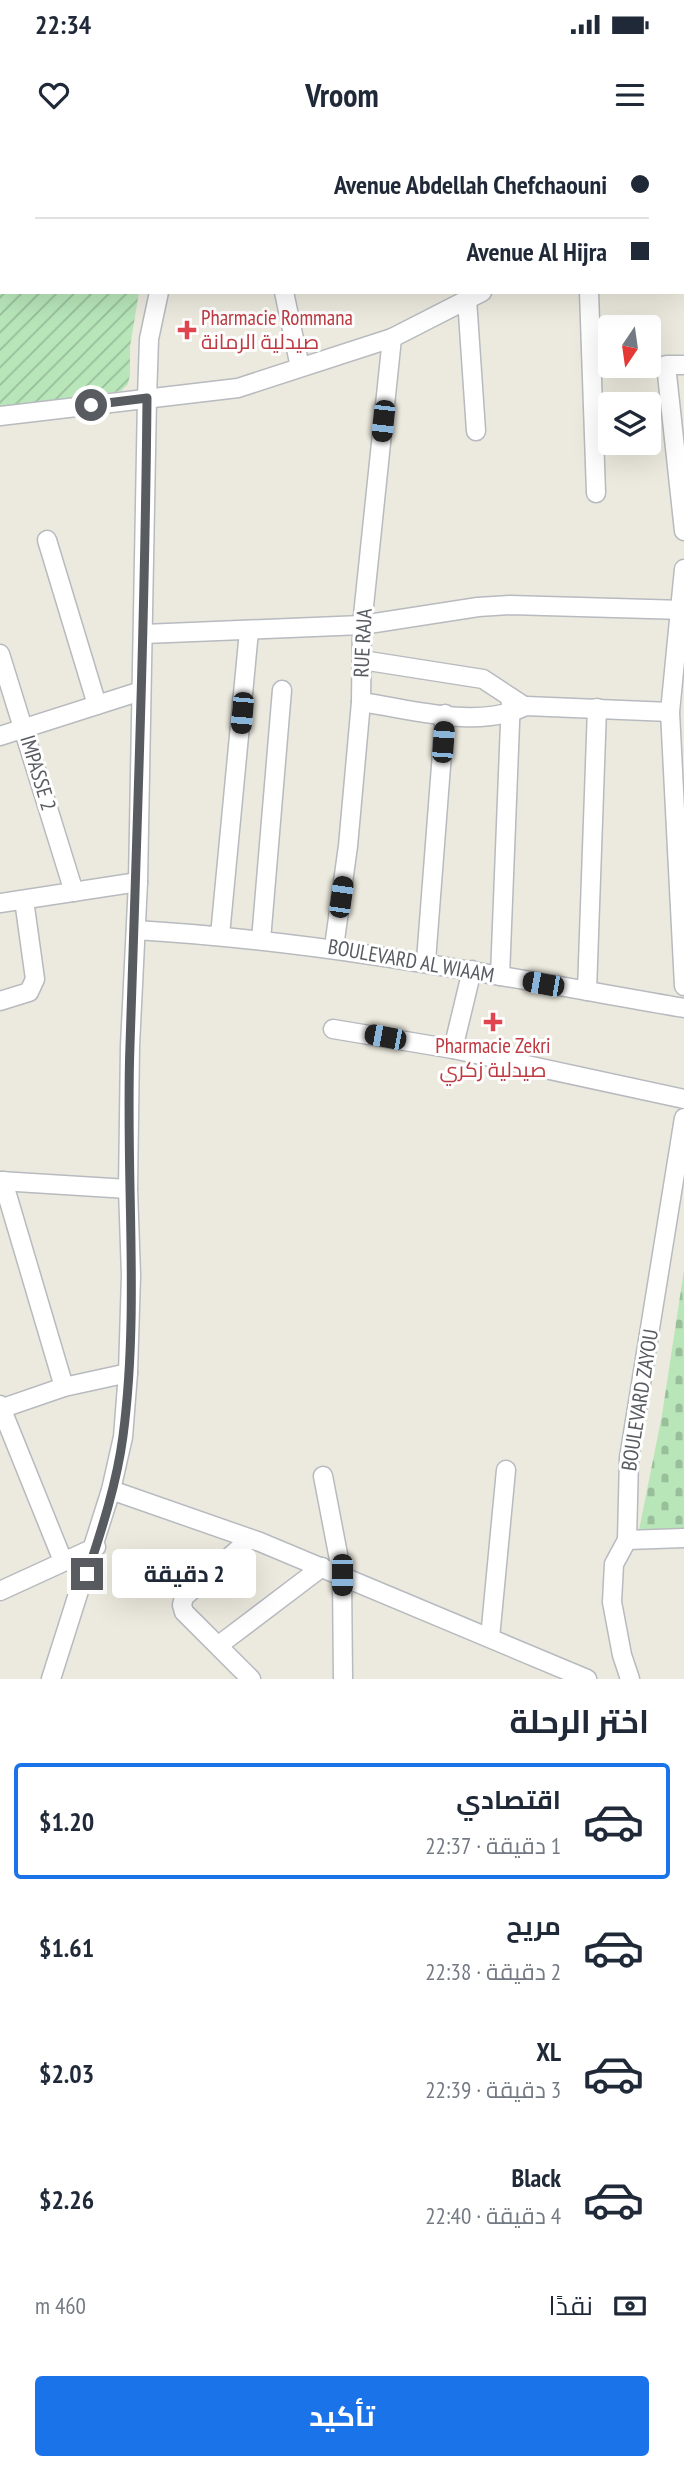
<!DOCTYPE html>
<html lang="ar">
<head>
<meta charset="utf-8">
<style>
  body { margin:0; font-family:"PT Sans Narrow",Cairo,sans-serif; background:#f6f6f7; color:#1f2937; direction:rtl; height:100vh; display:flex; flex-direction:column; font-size:26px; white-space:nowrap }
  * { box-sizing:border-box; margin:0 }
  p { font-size:23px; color:#747a83 }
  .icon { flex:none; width:38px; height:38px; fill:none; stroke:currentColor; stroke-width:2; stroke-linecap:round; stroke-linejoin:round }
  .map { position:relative; height:1539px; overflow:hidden; direction:ltr }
  .side { display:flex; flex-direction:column; background:#fff; flex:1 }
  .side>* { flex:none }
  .banner { position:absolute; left:0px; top:0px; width:684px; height:154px; box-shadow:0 7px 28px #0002; direction:rtl; display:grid; align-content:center; height:154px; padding:0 35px; background:#fff }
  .needle { width:46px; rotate:193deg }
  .controls { position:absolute; left:598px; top:175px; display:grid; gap:14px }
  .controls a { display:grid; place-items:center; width:63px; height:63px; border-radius:7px; background:#fff; box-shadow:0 7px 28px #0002; font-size:35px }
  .end { position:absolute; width:32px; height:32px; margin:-16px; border:9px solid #585c61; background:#fff; box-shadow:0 0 0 4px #fff }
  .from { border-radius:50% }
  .bubble { position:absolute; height:49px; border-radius:7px; background:#fff; box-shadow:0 7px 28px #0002; font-size:23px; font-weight:700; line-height:49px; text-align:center; direction:rtl }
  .car { position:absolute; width:21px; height:42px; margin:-21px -10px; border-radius:9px; box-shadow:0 0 5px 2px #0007; background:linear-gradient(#222 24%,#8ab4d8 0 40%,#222 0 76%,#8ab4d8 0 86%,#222 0) }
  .banner b { display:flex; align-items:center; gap:24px; height:66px; font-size:26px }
  .banner b+b { border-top:2px solid #e0e1e3 }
  .banner i { width:18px; height:18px; background:#1f2937 }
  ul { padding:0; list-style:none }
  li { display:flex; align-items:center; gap:21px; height:116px; margin:0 14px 10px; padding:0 21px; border:4px solid transparent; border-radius:7px }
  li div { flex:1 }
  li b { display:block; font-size:26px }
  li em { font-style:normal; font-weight:700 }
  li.selected { border-color:#1a73e8 }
  li>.icon { width:63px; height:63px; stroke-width:1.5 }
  h2 { padding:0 35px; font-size:32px; line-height:84px }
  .pay { display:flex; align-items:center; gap:18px; height:77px; padding:0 35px; font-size:26px }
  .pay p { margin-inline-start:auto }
  .primary-button { display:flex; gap:14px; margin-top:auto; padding:14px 35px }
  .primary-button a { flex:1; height:80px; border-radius:7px; background:#1a73e8; color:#fff; font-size:28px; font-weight:700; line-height:80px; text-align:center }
  .status { display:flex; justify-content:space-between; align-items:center; height:49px; padding:0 35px; background:#fff; direction:ltr }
  .status svg { height:19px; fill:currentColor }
  header { display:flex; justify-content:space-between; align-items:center; height:91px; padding:0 35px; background:#fff; font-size:32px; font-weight:700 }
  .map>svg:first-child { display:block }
  .cemetery { fill:url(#cemetery-stones) }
  .garden { fill:url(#garden-furrows) }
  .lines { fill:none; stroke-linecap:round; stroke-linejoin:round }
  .minor-casing { stroke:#b7babf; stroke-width:21 }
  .minor { stroke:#fff; stroke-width:18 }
  .route { stroke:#585c61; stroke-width:9 }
  .health-dot { fill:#e0444e; stroke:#fff; stroke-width:2.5 }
  .labels { text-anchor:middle; stroke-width:6; stroke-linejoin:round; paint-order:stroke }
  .health-label { font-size:21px; fill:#be3a42; stroke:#fff; text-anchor:start }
  .street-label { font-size:21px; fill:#585c61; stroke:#fff }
</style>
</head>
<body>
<div class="status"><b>22:34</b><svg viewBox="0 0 49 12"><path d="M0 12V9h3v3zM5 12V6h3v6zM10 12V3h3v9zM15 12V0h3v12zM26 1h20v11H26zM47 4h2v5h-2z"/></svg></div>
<header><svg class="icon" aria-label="menu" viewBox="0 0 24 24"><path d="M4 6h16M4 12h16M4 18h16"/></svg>Vroom<svg class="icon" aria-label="heart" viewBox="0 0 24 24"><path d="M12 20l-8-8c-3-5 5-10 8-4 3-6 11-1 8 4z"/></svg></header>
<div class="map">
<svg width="684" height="1539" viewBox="0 0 684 1539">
  <defs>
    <pattern id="cemetery-stones" width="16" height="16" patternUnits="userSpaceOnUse" patternTransform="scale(1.75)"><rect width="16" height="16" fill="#b8e6b9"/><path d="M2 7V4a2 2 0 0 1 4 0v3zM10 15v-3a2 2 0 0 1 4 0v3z" fill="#98be9a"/></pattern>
    <pattern id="garden-furrows" width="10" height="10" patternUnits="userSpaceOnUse" patternTransform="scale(1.75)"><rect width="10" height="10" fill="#b8e6b9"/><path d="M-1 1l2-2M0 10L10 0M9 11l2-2" fill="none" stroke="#98be9a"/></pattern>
  </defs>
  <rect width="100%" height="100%" fill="#eceade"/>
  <polygon class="cemetery" points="684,1130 684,1389 639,1390 662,1275"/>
  <polygon class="garden" points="0,97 2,152 139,152 130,207 130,234 128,244 121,251 0,267"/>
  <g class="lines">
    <g class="minor-casing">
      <g id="minor">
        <polyline points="231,0 234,2"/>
        <polyline points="166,2 167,0"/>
        <polyline points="200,2 200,0"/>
        <polyline points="270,2 273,0"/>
        <polyline points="682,60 684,54"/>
        <polyline points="284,152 300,227"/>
        <polyline points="589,152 596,353"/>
        <polyline points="467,159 476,291"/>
        <polyline points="684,225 666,225 684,391"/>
        <polyline points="0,276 238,248 392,198 482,152"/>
        <polyline points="47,400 97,565"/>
        <polyline points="684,429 670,572 684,846"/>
        <polyline points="144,494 362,485 478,467 510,465 684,470"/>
        <polyline points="0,514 74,752"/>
        <polyline points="362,520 483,539 521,564"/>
        <path d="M361 562C412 569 477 590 526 566L670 572"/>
        <polyline points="0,596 141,551"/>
        <polyline points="0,763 138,742"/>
        <path d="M136 790C323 801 500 836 684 868"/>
        <polyline points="220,795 249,491"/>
        <polyline points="261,800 282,550"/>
        <polyline points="334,807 348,706 361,562 362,485 392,198"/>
        <polyline points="426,821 445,574"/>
        <polyline points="500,836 511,558"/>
        <polyline points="587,851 597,568"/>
        <polyline points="0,861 29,852 35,839 24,760"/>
        <polyline points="333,889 453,909 684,959"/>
        <polyline points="453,909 472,830"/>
        <polyline points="0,1041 128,1049"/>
        <polyline points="3,1041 64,1247"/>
        <polyline points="0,1265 63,1421"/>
        <polyline points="0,1269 64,1247 128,1233"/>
        <polyline points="323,1336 342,1435 343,1539"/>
        <polyline points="111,1350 260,1402 587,1539"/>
        <polyline points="250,1399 184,1457 182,1465 184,1472 251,1539"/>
        <polyline points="627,1400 684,1398"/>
        <polyline points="0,1451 96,1407"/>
        <polyline points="490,1498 506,1330"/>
        <polyline points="219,1505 322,1427"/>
        <polyline points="51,1539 111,1350 123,1297 128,1233 131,1135 128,1049 130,906 138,742 147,258 149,199 159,152"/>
        <polyline points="630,1539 622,1515 612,1462 614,1424 627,1400 629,1318 684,978"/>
      </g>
    </g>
    <use href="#minor" class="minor"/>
  </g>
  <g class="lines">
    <path class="route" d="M87 1434C102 1389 117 1342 123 1296 140 1167 125 1035 130 905 137 689 145 474 147 258L91 265"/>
  </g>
  <g class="health-dot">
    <path d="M183.5 179.5h7v7h7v7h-7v7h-7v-7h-7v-7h7z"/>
    <path d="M489.5 871.5h7v7h7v7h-7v7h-7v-7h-7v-7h7z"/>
  </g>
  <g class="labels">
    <g class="health-label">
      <text x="201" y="185">Pharmacie Rommana<tspan x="201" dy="24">صيدلية الرمانة</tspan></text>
      <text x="493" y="913" text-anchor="middle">Pharmacie Zekri<tspan x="493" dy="24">صيدلية زكري</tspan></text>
    </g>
    <g class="street-label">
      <text transform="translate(363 503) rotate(-87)" y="7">RUE RAJA</text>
      <text transform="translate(38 633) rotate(73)" y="7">IMPASSE 2</text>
      <text transform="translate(411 821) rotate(10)" y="7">BOULEVARD AL WIAAM</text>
      <text transform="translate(640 1260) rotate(-81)" y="7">BOULEVARD ZAYOU</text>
    </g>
  </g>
</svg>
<div class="controls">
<a><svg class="needle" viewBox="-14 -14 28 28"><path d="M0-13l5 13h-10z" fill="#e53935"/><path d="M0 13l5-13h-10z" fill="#747a83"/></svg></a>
<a><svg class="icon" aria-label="layers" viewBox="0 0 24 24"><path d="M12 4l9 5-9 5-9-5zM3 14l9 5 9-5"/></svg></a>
</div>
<i class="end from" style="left:91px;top:265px"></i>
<i class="end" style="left:87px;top:1434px"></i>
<div class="bubble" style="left:112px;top:1409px;width:144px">2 دقيقة</div>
<i class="car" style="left:383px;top:281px;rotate:186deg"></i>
<i class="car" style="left:242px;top:573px;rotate:185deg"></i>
<i class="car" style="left:443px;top:602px;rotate:4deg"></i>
<i class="car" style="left:341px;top:757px;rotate:8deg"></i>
<i class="car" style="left:543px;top:844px;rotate:280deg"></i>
<i class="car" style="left:385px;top:897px;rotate:281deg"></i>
<i class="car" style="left:342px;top:1435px;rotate:180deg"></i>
<div class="banner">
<b><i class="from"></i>Avenue Abdellah Chefchaouni</b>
<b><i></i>Avenue Al Hijra</b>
</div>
</div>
<section class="side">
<h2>اختر الرحلة</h2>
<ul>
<li class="selected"><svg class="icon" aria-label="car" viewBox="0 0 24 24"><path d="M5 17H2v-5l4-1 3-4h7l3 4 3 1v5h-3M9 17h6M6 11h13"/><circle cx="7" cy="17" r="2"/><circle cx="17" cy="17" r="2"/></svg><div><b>اقتصادي</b><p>1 دقيقة · 22:37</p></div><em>$1.20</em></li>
<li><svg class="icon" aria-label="car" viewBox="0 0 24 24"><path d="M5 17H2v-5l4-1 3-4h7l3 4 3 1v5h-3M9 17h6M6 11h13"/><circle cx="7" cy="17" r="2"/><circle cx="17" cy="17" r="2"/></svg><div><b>مريح</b><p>2 دقيقة · 22:38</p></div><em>$1.61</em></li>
<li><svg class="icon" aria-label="car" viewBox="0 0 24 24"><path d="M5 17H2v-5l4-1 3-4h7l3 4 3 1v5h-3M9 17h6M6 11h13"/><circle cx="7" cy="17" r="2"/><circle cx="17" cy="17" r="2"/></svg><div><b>XL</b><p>3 دقيقة · 22:39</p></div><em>$2.03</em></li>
<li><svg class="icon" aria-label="car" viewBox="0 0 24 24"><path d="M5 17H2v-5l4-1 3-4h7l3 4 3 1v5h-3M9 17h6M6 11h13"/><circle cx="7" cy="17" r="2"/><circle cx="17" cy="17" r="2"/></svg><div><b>Black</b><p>4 دقيقة · 22:40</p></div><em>$2.26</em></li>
</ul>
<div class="pay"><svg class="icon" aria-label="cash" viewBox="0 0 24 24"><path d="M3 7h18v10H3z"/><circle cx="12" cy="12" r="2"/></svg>نقدًا<p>460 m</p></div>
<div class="primary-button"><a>تأكيد</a></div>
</section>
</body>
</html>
